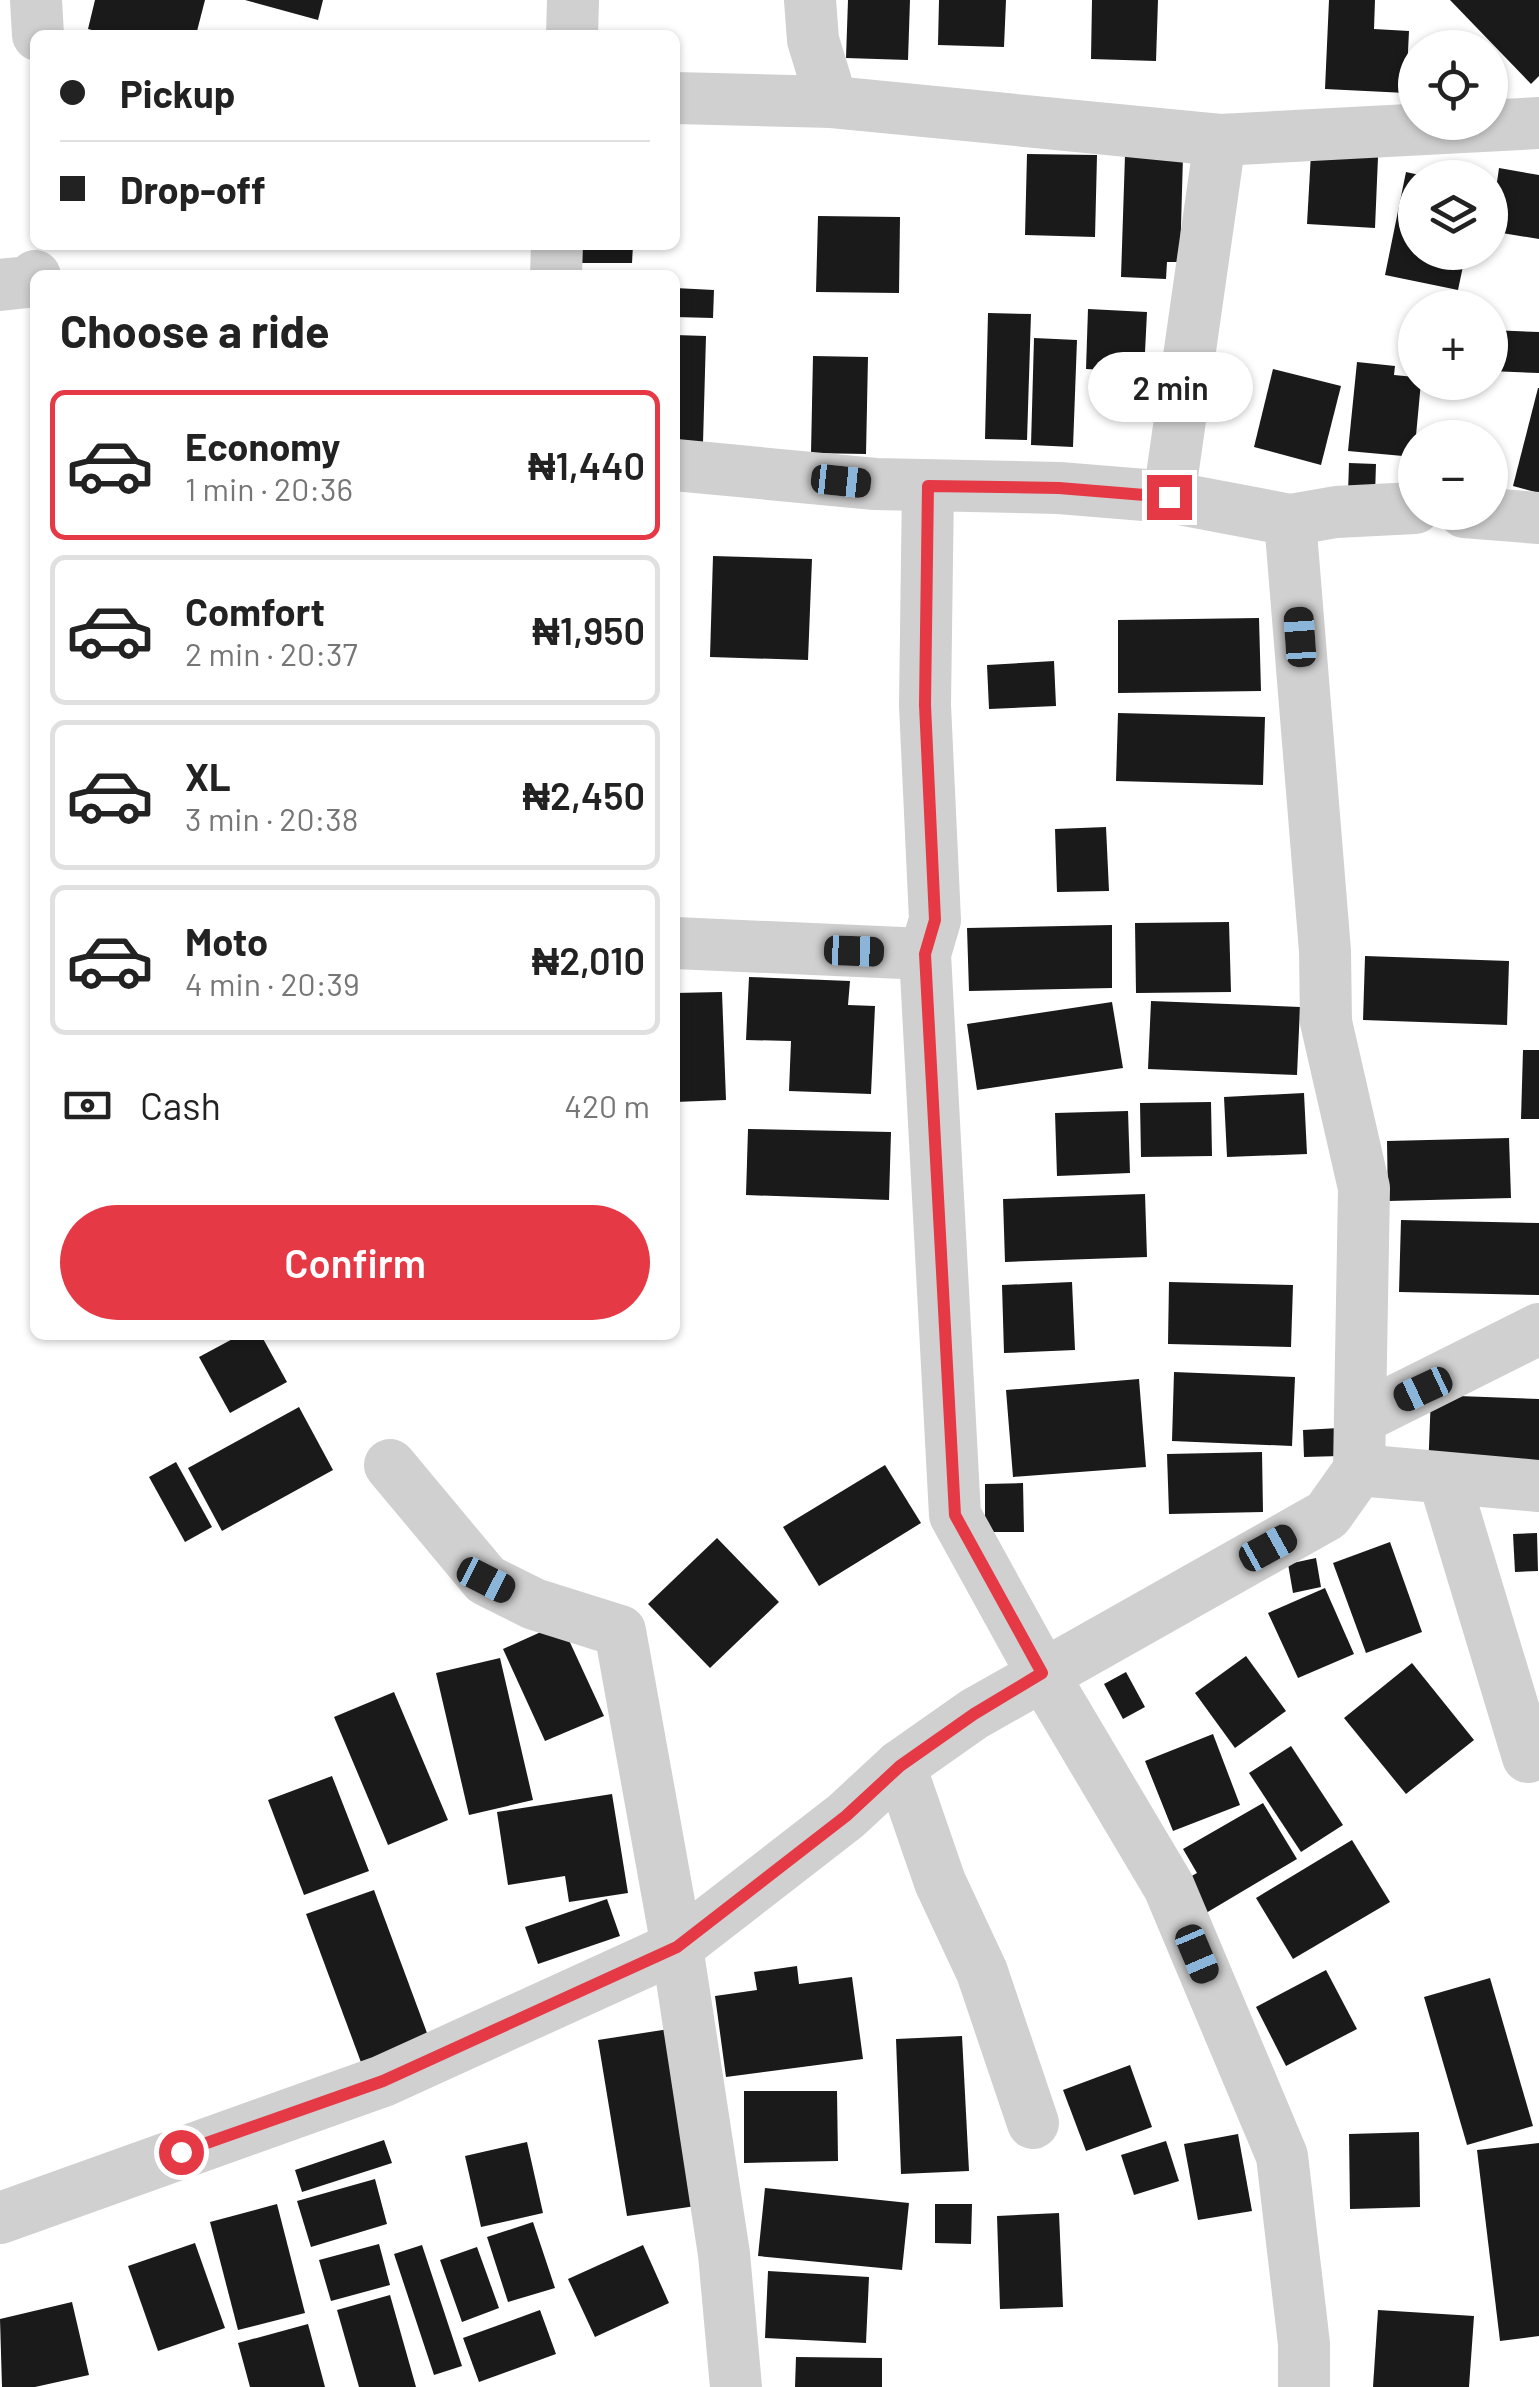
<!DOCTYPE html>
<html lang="en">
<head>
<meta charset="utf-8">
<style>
  body { margin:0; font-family:Barlow,sans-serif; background:#f2f2f2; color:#222; height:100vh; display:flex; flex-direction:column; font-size:38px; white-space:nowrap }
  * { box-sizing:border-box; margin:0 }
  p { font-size:32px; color:#767676 }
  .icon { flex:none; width:55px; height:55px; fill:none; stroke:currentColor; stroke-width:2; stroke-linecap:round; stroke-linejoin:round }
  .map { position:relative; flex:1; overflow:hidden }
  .details { position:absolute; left:30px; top:270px; width:650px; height:1070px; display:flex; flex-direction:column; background:#fff; border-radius:15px; box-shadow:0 2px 8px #0004 }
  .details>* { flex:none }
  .top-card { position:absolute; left:30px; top:30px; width:650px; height:220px; border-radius:15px; box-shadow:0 2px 8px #0004; display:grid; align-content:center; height:220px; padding:0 30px; background:#fff }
  .tools { position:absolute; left:1398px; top:30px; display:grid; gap:20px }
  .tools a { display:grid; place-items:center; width:110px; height:110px; border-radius:50%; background:#fff; box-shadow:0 2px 8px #0004; font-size:50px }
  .end { position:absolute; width:45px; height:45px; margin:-22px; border:12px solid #e63946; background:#fff; box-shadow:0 0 0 5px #fff }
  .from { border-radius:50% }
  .bubble { position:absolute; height:70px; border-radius:35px; background:#fff; box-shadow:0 2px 8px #0004; font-size:32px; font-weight:600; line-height:70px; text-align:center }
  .car { position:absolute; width:30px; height:60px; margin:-30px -15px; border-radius:12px; box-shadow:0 0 8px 2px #0007; background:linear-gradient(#222 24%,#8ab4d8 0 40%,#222 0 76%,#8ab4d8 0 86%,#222 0) }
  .top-card b { display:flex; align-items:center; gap:35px; height:95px; font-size:38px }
  .top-card b+b { border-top:2px solid #e0e0e0 }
  .top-card i { width:25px; height:25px; background:#222 }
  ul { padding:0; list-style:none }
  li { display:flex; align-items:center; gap:30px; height:150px; margin:0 20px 15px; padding:0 10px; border:5px solid #e0e0e0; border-radius:15px }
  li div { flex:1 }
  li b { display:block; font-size:38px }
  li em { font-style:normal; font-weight:600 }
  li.selected { border-color:#e63946 }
  li>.icon { width:90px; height:90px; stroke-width:1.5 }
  h2 { padding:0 30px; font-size:45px; line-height:120px }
  .pay { display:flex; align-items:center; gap:25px; height:110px; padding:0 30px; font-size:38px }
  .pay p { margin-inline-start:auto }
  .cta { display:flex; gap:20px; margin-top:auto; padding:20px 30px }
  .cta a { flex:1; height:115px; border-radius:60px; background:#e63946; color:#fff; font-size:40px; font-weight:600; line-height:115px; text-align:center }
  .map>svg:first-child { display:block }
  .building { fill:#1a1a1a }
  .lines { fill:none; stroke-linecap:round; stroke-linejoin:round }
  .minor { stroke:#d0d0d0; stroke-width:52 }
  .route { stroke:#e63946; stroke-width:12 }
</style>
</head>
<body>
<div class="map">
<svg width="1539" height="2387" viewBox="0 0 1539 2387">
  <rect width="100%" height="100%" fill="#fff"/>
  <g class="building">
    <polygon points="95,0 205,0 196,35 110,35 88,29"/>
    <polygon points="245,0 323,0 318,20"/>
    <polygon points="848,0 910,0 908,60 846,58"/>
    <polygon points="939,0 1006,0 1004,47 938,45"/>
    <polygon points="1092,0 1158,0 1156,61 1091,59"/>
    <polygon points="1329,0 1375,0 1374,29 1409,31 1406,93 1325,89"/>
    <polygon points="1450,0 1539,0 1539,76 1531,84"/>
    <polygon points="1311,153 1378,157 1375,228 1307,224"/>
    <polygon points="1027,154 1097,155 1095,237 1025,235"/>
    <polygon points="1125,155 1183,156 1180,262 1167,262 1166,279 1121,277"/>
    <polygon points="1499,168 1539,175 1539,239 1490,231"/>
    <polygon points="1406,172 1424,176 1415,178 1415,252 1466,252 1458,290 1385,275"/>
    <polygon points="818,216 900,217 899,293 816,292"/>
    <polygon points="572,245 633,245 632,263 572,263"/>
    <polygon points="675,288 714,290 713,318 675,317"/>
    <polygon points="1088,309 1147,312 1144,372 1086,369"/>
    <polygon points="988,313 1031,314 1027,440 985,439"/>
    <polygon points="1490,330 1539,332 1539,373 1490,371"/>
    <polygon points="675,335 706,336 703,443 675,443"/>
    <polygon points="1034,338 1077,340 1073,447 1031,445"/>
    <polygon points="813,356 868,357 866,454 811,453"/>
    <polygon points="1357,362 1395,366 1394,375 1415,377 1415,382 1421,382 1414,457 1348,451"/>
    <polygon points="1273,369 1341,386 1321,465 1254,447"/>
    <polygon points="1538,388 1539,388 1539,493 1513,486"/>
    <polygon points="1349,463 1376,464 1375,495 1348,493"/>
    <polygon points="713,556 812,559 808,660 710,657"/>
    <polygon points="1259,618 1261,691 1118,693 1118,620"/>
    <polygon points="1054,661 1056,706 989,709 987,665"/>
    <polygon points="1118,713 1265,717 1263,785 1116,781"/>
    <polygon points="1106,827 1109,891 1057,892 1055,829"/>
    <polygon points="1229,922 1231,992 1136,993 1135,923"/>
    <polygon points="1112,925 1112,988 969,991 967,928"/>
    <polygon points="1365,956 1509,961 1507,1025 1363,1020"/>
    <polygon points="749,977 850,981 848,1005 875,1006 871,1094 789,1091 791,1041 746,1040"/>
    <polygon points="722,992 726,1100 675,1102 675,993"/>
    <polygon points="1151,1001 1300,1007 1297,1075 1148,1069"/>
    <polygon points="1112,1002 1123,1068 977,1090 967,1024"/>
    <polygon points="1523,1050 1539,1050 1539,1119 1521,1119"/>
    <polygon points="1304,1093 1307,1154 1227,1157 1224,1097"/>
    <polygon points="1211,1102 1212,1156 1141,1157 1140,1103"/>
    <polygon points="1128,1111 1130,1173 1057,1176 1055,1113"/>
    <polygon points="748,1129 891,1132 889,1200 746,1195"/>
    <polygon points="1509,1138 1511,1198 1388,1201 1387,1141"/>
    <polygon points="1145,1194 1147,1257 1005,1262 1003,1199"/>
    <polygon points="1401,1220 1539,1223 1539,1295 1399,1292"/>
    <polygon points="1072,1282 1075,1350 1004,1353 1002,1285"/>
    <polygon points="1169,1282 1293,1285 1291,1347 1168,1344"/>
    <polygon points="240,1335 261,1335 287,1382 230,1413 199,1357"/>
    <polygon points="1174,1372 1295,1377 1292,1446 1172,1441"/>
    <polygon points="1139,1379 1146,1467 1013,1477 1006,1390"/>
    <polygon points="1431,1395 1539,1399 1539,1476 1428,1472"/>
    <polygon points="299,1407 333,1470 222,1531 188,1468"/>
    <polygon points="1339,1428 1340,1456 1304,1457 1303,1430"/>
    <polygon points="1262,1452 1263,1512 1169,1514 1167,1454"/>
    <polygon points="176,1462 212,1527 185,1542 149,1477"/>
    <polygon points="885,1465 921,1523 819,1586 783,1527"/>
    <polygon points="1023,1483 1024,1532 985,1532 985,1484"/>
    <polygon points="1537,1533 1538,1571 1515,1572 1513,1534"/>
    <polygon points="717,1538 779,1602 710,1668 648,1604"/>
    <polygon points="1390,1542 1422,1632 1366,1653 1333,1563"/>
    <polygon points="1316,1558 1321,1587 1293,1593 1288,1564"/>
    <polygon points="1325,1588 1354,1654 1298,1678 1268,1613"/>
    <polygon points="561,1623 604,1716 545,1741 503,1649"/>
    <polygon points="1246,1656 1286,1711 1235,1748 1195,1693"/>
    <polygon points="500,1658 533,1800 469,1815 436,1673"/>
    <polygon points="1412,1663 1474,1740 1406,1794 1344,1718"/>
    <polygon points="1126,1672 1145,1707 1123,1719 1104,1684"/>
    <polygon points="394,1692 448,1820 388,1845 334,1717"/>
    <polygon points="1213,1734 1240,1805 1173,1831 1145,1761"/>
    <polygon points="1291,1746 1343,1825 1301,1852 1249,1773"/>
    <polygon points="332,1776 369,1871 304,1895 268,1800"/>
    <polygon points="612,1794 628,1893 569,1902 565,1876 508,1885 497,1812"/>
    <polygon points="1263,1803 1297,1859 1201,1916 1181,1882 1197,1873 1183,1849"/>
    <polygon points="1352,1840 1390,1902 1293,1959 1256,1898"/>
    <polygon points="374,1890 430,2041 362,2065 306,1914"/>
    <polygon points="607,1899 620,1936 538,1964 525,1927"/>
    <polygon points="797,1966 799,1984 852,1977 863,2059 726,2077 715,1996 757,1990 754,1972"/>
    <polygon points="1326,1970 1357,2029 1286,2066 1256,2007"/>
    <polygon points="1490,1978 1533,2126 1467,2145 1424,1997"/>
    <polygon points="669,2029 696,2206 627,2216 598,2040"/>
    <polygon points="962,2036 969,2171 901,2174 896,2039"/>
    <polygon points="1130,2065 1152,2127 1086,2151 1063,2090"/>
    <polygon points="744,2091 837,2091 838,2161 744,2163"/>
    <polygon points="1419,2132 1420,2207 1350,2209 1349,2134"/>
    <polygon points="1238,2134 1252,2211 1198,2220 1184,2144"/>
    <polygon points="384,2140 392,2163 302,2192 295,2170"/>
    <polygon points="1166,2141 1179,2181 1134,2195 1121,2155"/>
    <polygon points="527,2142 543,2213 481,2227 465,2156"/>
    <polygon points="1539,2143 1539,2336 1500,2341 1477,2150"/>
    <polygon points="375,2179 387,2224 311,2247 297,2201"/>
    <polygon points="765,2188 909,2203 902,2270 758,2256"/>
    <polygon points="277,2204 305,2313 238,2330 210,2222"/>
    <polygon points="935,2204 972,2204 971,2244 935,2243"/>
    <polygon points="1059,2213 1063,2307 1000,2309 997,2216"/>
    <polygon points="533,2222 555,2288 508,2302 487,2237"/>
    <polygon points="195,2243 225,2328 158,2351 128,2266"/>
    <polygon points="379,2244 390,2285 331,2301 319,2260"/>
    <polygon points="422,2245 462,2366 434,2375 394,2254"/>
    <polygon points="643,2245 669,2303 595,2337 568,2279"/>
    <polygon points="477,2247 499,2308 462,2322 440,2260"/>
    <polygon points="768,2271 869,2277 866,2343 765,2338"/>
    <polygon points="390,2295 416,2387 359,2387 337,2310"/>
    <polygon points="72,2302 89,2375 35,2387 2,2387 0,2319"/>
    <polygon points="540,2310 556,2354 479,2382 463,2338"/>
    <polygon points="1378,2310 1474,2316 1469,2387 1373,2387"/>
    <polygon points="308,2324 325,2387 250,2387 238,2343"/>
    <polygon points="796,2357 882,2358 882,2387 795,2387"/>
  </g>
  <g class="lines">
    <g class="minor">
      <polyline points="36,0 38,35"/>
      <polyline points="810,0 813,40 832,102"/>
      <polyline points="572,35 573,0"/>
      <polyline points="675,98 832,102 1220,140 1539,123"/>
      <polyline points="556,275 557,245"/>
      <polyline points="0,285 28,282 35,276"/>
      <polyline points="675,465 875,484 1059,488 1169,497 1290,520 1336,512 1415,508"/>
      <polyline points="928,486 925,705 935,920 925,954 955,1515 1042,1673 1169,1887 1282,2156 1304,2344 1304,2387"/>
      <polyline points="1169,497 1220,140"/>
      <polyline points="1464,512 1539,518"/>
      <polyline points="1290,520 1325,951 1326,1022 1364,1188 1359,1470"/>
      <polyline points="675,943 925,954"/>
      <polyline points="1361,1418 1539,1329"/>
      <polyline points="390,1465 486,1580 534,1604 620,1631 677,1947 724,2254 736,2387"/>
      <polyline points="1444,1479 1528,1757"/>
      <polyline points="900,1766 940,1882 982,1972 1033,2123"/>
      <polyline points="0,2218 383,2081 677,1947 846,1816 900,1766 974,1714 1327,1515 1359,1470 1539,1486"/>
    </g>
  </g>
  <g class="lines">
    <polyline class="route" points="181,2152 383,2081 677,1947 846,1816 900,1766 974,1714 1042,1673 955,1515 925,954 935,920 925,705 928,486 1059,488 1169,497"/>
  </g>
</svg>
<div class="tools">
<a><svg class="icon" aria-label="locate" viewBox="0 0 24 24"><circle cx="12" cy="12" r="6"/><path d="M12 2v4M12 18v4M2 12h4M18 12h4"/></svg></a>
<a><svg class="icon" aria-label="layers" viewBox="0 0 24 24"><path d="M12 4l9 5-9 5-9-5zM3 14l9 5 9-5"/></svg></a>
<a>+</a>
<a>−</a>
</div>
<i class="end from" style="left:181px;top:2152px"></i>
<i class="end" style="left:1169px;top:497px"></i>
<div class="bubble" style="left:1088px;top:352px;width:165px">2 min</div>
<i class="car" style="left:841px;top:481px;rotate:96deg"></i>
<i class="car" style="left:1300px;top:637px;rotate:356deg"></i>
<i class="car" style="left:854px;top:951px;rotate:92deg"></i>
<i class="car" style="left:1423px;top:1389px;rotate:245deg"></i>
<i class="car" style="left:1268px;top:1548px;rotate:61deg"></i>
<i class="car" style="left:486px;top:1580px;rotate:117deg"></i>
<i class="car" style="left:1197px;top:1954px;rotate:157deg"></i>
<div class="top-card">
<b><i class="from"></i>Pickup</b>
<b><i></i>Drop-off</b>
</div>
<section class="details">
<h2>Choose a ride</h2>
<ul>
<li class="selected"><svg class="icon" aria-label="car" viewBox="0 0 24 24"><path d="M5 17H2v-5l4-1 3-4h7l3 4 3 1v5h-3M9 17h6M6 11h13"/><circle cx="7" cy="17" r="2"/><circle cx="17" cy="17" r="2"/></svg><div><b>Economy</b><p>1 min · 20:36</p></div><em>₦1,440</em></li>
<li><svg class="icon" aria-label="car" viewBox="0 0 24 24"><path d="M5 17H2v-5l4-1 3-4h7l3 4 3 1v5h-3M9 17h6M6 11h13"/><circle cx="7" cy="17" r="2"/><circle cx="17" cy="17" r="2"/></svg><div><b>Comfort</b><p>2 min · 20:37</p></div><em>₦1,950</em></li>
<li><svg class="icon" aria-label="car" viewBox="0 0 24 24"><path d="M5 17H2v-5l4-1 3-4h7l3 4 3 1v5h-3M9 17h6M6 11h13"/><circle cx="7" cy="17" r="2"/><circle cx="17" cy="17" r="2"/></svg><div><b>XL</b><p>3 min · 20:38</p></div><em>₦2,450</em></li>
<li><svg class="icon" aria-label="car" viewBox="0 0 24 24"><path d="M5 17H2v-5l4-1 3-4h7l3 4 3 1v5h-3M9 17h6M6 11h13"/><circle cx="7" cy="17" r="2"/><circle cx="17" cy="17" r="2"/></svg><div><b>Moto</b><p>4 min · 20:39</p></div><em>₦2,010</em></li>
</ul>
<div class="pay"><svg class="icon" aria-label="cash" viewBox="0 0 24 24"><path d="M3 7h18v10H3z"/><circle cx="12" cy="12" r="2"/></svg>Cash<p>420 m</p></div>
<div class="cta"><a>Confirm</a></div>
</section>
</div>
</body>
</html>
